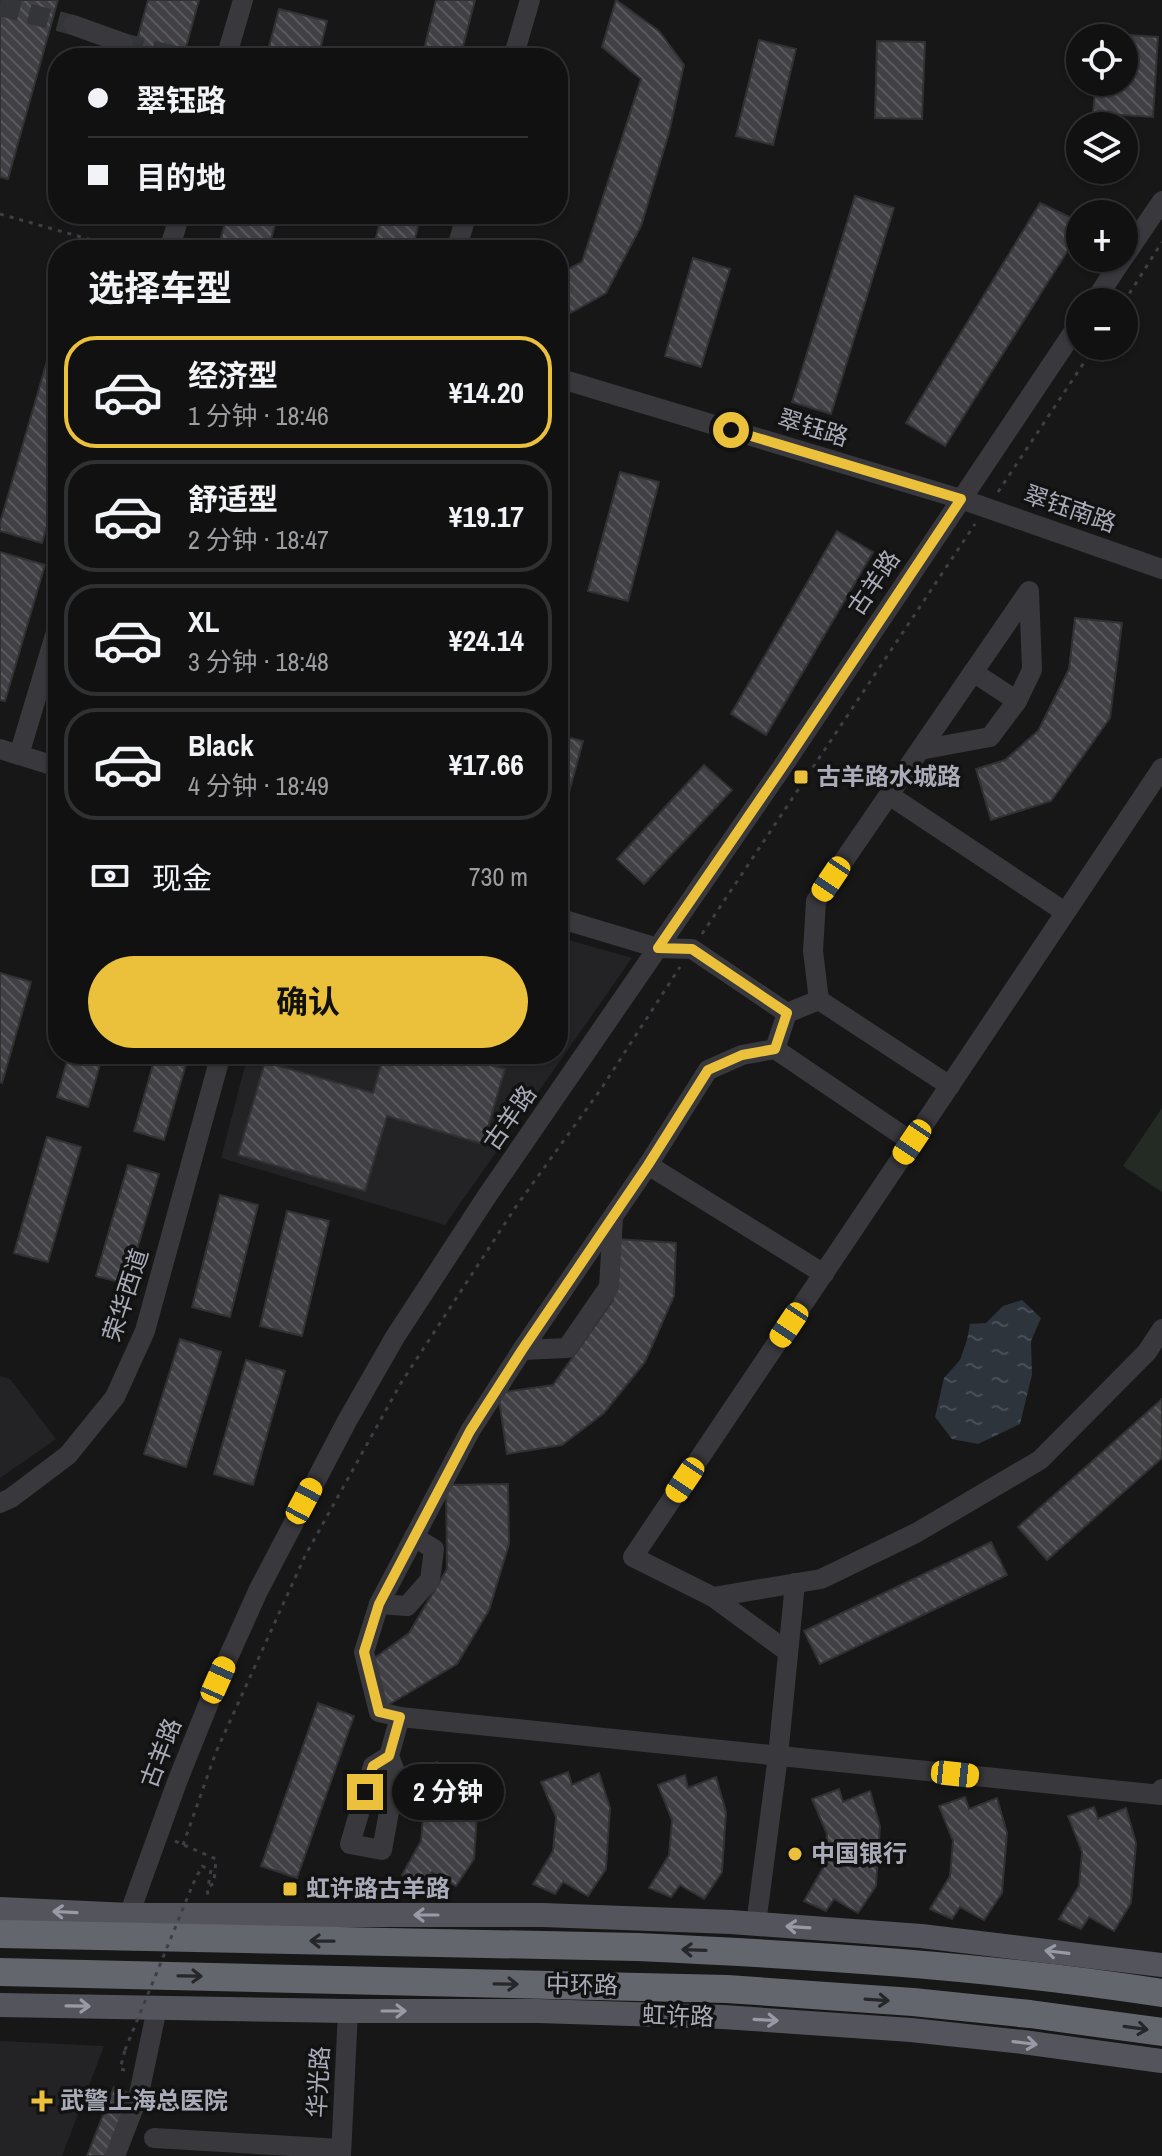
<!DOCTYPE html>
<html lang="zh">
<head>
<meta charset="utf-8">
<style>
  body { margin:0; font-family:"Archivo Narrow","Noto Sans SC",sans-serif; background:#1a1a1b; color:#f1f3f6; height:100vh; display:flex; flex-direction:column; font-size:30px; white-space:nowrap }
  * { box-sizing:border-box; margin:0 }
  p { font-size:26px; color:#9c9d9f }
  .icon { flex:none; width:44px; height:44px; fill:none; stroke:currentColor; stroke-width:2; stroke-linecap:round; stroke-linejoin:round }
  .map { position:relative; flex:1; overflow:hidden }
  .side { position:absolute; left:48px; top:240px; width:520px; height:824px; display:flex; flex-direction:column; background:#111112; border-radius:32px; box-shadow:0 2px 6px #0004,0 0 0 2px #303132 }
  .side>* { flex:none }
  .guide { position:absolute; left:48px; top:48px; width:520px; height:176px; border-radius:32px; box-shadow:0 2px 6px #0004,0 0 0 2px #303132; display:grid; align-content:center; height:176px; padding:0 40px; background:#111112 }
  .buttons { position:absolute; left:1066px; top:24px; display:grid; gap:16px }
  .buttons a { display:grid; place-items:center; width:72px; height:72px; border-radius:50%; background:#111112; box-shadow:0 2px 6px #0004,0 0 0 2px #303132; font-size:40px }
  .end { position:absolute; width:36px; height:36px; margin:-18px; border:10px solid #ebc13c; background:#111; box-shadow:0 0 0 4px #111 }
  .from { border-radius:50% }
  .bubble { position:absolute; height:56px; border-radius:28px; background:#111112; box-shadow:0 2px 6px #0004,0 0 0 2px #303132; font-size:26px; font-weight:700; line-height:56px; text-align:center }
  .car { position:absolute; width:24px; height:48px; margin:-24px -12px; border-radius:10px; box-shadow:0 0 6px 2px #0007; background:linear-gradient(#f5c518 24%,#345 0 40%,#f5c518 0 76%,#345 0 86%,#f5c518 0) }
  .guide b { display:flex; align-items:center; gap:28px; height:76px; font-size:30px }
  .guide b+b { border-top:2px solid #303132 }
  .guide i { width:20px; height:20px; background:#f1f3f6 }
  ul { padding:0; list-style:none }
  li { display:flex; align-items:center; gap:24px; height:112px; margin:0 16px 12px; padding:0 24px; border:4px solid #303132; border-radius:32px }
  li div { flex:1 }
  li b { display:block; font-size:30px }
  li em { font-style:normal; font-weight:700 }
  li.current { border-color:#ebc13c }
  li>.icon { width:72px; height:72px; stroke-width:1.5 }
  h2 { padding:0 40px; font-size:36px; line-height:96px }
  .pay { display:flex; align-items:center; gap:20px; height:88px; padding:0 40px; font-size:30px }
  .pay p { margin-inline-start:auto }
  .cta { display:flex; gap:16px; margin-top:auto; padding:16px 40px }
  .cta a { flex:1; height:92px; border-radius:48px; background:#ebc13c; color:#111; font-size:32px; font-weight:700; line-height:92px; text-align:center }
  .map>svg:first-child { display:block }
  .built { fill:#232325 }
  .grass { fill:#232b24 }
  .water { fill:url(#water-ripples) }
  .building { fill:url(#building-back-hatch); stroke:#313134; stroke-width:2 }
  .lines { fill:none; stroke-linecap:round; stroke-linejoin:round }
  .minor-tunnel { stroke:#343538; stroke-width:20; stroke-dasharray:20 10; stroke-linecap:butt }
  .path { stroke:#3e3f44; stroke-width:3; stroke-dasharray:4 6; stroke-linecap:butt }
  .minor { stroke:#38383d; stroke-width:20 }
  .major { stroke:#54555c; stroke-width:24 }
  .highway { stroke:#64666e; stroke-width:28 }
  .path-bridge { stroke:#3e3f44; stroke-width:3; stroke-dasharray:4 6; stroke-linecap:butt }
  .oneway { stroke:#989ba6 }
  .oneway2 { stroke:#26272a }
  .route { stroke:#ebc13c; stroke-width:10 }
  .poi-dot { fill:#ebc13c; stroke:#121213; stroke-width:3 }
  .labels { text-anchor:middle; stroke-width:7; stroke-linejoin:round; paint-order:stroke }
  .street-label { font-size:24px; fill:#a9acb8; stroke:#121213 }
  .poi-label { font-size:24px; font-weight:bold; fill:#a9acb8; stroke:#121213; text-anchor:start }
</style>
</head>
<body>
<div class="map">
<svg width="1162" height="2156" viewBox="0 0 1162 2156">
  <defs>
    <pattern id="water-ripples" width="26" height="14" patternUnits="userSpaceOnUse" patternTransform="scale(2)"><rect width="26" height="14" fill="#2d343c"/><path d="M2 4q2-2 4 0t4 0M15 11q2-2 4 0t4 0" fill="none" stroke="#494f56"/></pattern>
    <pattern id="building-back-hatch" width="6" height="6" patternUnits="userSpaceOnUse" patternTransform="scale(2)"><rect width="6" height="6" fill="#414145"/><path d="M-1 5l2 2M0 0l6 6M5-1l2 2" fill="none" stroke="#5a5a5e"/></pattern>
  </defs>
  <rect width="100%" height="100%" fill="#171718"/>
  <g class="built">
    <polygon points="558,937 632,958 445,1225 221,1158 248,1054 558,1054"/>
    <polygon points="0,1376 10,1379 56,1439 0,1478"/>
    <polygon points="0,2041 104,2046 62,2156 0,2156"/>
  </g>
  <polygon class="grass" points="1162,1108 1162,1192 1123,1166"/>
  <polygon class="water" points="1022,1300 1041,1318 1031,1341 1032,1375 1020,1424 978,1444 952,1439 935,1417 944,1378 960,1360 967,1340 970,1324 986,1323 1003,1306"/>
  <g class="building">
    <polygon points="0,0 58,0 8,179 0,177"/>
    <polygon points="148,0 199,0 183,58 132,58"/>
    <polygon points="436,0 475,0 460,58 422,58"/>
    <polygon points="616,0 659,31 684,65 669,133 641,226 606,293 558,320 558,274 582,262 641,79 602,47"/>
    <polygon points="279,9 327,21 318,58 266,58"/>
    <polygon points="1099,33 1158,37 1153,117 1093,113 1096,82 1124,82 1124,38 1099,38"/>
    <polygon points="759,40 796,49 773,145 736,136"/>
    <polygon points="877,41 925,42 922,119 875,118"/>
    <polygon points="855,196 894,208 831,414 792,402"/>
    <polygon points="1040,203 1080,222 1080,231 945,446 906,423"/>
    <polygon points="227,214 278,214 268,250 218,250"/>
    <polygon points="382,214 421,214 412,250 362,250 364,242 374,245"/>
    <polygon points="693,258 730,269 701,367 665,356"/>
    <polygon points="58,323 58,489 42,543 0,531 0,523"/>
    <polygon points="620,472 659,482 628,601 588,591"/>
    <polygon points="837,531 873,552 766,735 731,714"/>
    <polygon points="0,552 45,565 5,701 0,700"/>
    <polygon points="1075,618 1122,623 1110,718 1051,801 991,820 976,769 1005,760 1038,731 1069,669"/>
    <polygon points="558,735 583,741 558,833"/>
    <polygon points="704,765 732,790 644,884 617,859"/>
    <polygon points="58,917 58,948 50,946"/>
    <polygon points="0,973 31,982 2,1083 0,1082"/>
    <polygon points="69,1054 103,1054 88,1107 57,1097"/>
    <polygon points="156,1054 189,1054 164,1140 134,1131"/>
    <polygon points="384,1054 452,1054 505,1069 483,1144 387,1116 365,1191 238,1155 265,1062 373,1093"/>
    <polygon points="47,1137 81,1147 48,1262 14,1253"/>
    <polygon points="128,1165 159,1174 127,1284 96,1276"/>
    <polygon points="220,1195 258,1205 230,1317 192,1307"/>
    <polygon points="287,1211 329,1221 302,1336 260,1326"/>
    <polygon points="617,1239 676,1243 674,1296 645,1362 604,1413 562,1445 507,1454 498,1393 553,1385 613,1300"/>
    <polygon points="180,1339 221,1352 186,1467 144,1454"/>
    <polygon points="246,1360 285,1371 253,1485 214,1474"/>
    <polygon points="1162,1399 1162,1458 1047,1560 1018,1527"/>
    <polygon points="508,1484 509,1544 489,1610 457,1664 383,1708 372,1660 409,1633 447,1569 446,1485"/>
    <polygon points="991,1542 1007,1575 820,1664 804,1631"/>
    <polygon points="318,1703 354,1716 297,1878 261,1866"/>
    <polygon points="437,1762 441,1775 468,1764 478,1799 474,1859 456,1886 432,1872 424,1884 402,1875 421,1841 424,1807 410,1772"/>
    <polygon points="568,1772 572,1785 599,1773 610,1808 606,1869 588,1896 563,1882 555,1894 533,1884 553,1851 556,1817 541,1782"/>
    <polygon points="685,1775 688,1788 716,1777 726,1812 722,1872 704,1899 680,1885 671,1897 649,1888 669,1855 672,1820 658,1785"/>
    <polygon points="839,1789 843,1802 870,1791 880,1826 876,1886 858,1913 834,1899 826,1911 804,1901 823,1868 827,1834 812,1799"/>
    <polygon points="965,1797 969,1809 997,1798 1007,1833 1002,1893 984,1920 960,1907 952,1919 930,1909 950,1876 953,1841 939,1806"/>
    <polygon points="1094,1807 1098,1819 1126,1808 1136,1843 1131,1903 1114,1931 1089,1917 1081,1929 1059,1919 1079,1886 1082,1852 1068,1816"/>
    <polygon points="114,2087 134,2095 110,2156 87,2156"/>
  </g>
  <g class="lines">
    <g class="minor-tunnel">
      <polyline points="0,6 73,25"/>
      <polyline points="123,43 183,58"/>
    </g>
    <g class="path">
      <polyline points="0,214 127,250"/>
      <polyline points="1124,302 1162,242"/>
      <polyline points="998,492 1095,346"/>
      <polyline points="702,934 975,524"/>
      <polyline points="175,1841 216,1859 214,1883 207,1888 208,1895"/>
      <polyline points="183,1845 216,1752 305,1556 401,1383 515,1208 601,1089 680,967"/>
      <polyline points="193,1884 202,1866 211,1870 208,1887"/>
      <polyline points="125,2070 120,2069 125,2050"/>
    </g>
    <g class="minor">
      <polyline points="73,25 123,43"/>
      <polyline points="226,58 243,0"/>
      <polyline points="513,58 530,0"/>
      <polyline points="169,250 180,214"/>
      <polyline points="456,250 467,214"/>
      <polyline points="1124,257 1162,201"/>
      <polyline points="1094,302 1123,258"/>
      <polyline points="558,378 961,499 1162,569"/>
      <polyline points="973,672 1017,701"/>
      <polyline points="0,749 58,767"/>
      <polyline points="19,755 58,625"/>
      <polyline points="889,795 1065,912"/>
      <polyline points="558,918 658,948 692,949 787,1013 775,1049 912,1142 633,1557 713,1597 821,1579 916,1533 1040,1460 1147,1352 1162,1329"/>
      <polyline points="819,1000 813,951 816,901 1029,591 1032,670 1017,701 990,737 920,750"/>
      <polyline points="787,1013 819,1000 950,1086"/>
      <polyline points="775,1049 742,1055 708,1070 648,1165 522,1350 470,1431 379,1604 364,1652 379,1712 400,1717 1161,1795 1162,1789"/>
      <polyline points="912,1142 1162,768"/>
      <polyline points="648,1165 824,1274"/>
      <polyline points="522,1350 567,1348 609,1287 613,1218"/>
      <polyline points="0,1503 11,1498 68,1455 115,1397 145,1331 221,1054"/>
      <polyline points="713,1597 788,1652"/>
      <polyline points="379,1604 407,1606 430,1580 434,1549 414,1537"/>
      <polyline points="389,1756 396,1774 382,1850 350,1844 373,1766 389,1756 400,1717"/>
      <polyline points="129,1915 177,1782 218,1680 258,1591 347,1421 395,1337 487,1196 783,766 1080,322"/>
      <polyline points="756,1924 778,1756 795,1583"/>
      <polyline points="154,2138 341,2149"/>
      <polyline points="115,2156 139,2094 157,2008"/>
      <polyline points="341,2156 348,2011"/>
    </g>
    <g class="major">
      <polyline points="0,1909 129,1915 543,1915 731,1922 921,1936 1162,1965"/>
      <polyline points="0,2005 348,2011 539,2011 723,2017 911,2030 1023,2042 1162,2061"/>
    </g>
    <g class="highway">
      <path d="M0 1934 637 1947C813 1955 988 1966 1162 1993"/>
      <polyline points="0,1972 727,1989 913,2002 1030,2014 1162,2032"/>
    </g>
    <polyline class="path-bridge" points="125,2050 193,1884"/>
  </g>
  <defs><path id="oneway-shaft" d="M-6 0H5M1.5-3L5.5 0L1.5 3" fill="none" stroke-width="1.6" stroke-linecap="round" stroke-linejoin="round" transform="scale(2)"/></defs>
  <g class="oneway">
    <use href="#oneway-shaft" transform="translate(65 1912) rotate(-177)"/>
    <use href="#oneway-shaft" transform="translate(426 1915) rotate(-180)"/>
    <use href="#oneway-shaft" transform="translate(798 1927) rotate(-176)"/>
    <use href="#oneway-shaft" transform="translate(1057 1952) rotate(-173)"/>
    <use href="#oneway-shaft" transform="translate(78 2006) rotate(1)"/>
    <use href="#oneway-shaft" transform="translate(394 2011)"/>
    <use href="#oneway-shaft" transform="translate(766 2020) rotate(3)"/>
    <use href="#oneway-shaft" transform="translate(1025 2043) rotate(7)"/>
  </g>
  <g class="oneway2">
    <use href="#oneway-shaft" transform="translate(322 1941) rotate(-179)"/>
    <use href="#oneway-shaft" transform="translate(694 1950) rotate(-178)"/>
    <use href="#oneway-shaft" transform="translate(190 1976) rotate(1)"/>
    <use href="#oneway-shaft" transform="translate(506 1984) rotate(1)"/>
    <use href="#oneway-shaft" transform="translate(877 2000) rotate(4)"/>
    <use href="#oneway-shaft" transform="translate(1136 2028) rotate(8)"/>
  </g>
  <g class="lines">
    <polyline class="route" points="365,1792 373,1766 389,1756 400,1717 379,1712 364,1652 379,1604 470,1431 522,1350 648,1165 708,1070 742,1055 775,1049 787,1013 692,949 658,948 783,766 961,499 731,430"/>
  </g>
  <g class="poi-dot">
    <rect x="793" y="769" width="16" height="16" rx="4"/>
    <circle cx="795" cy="1854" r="8"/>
    <rect x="282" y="1881" width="16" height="16" rx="4"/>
    <path d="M38 2089h8v8h8v8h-8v8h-8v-8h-8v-8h8z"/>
  </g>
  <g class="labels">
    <g class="street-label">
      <text transform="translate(813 428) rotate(17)" y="8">翠钰路</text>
      <text transform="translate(1070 509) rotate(19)" y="8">翠钰南路</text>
      <text transform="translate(874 583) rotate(-56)" y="8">古羊路</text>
      <text transform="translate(510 1118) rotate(-55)" y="8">古羊路</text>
      <text transform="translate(126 1295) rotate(-72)" y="8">荣华西道</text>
      <text transform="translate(161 1753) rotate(-69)" y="8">古羊路</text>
      <text transform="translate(582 1985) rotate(1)" y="8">中环路</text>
      <text transform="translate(678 2016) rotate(2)" y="8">虹许路</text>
      <text transform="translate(319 2082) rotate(-87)" y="8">华光路</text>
    </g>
    <g class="poi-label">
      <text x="817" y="785">古羊路水城路</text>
      <text x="811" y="1862">中国银行</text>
      <text x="306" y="1897">虹许路古羊路</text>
      <text x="60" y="2109">武警上海总医院</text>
    </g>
  </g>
</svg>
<div class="buttons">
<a><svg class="icon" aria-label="locate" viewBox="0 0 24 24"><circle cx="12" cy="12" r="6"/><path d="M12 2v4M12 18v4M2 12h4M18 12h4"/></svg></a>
<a><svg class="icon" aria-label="layers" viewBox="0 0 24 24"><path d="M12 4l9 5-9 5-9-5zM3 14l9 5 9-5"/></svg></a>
<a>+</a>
<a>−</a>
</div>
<i class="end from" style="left:731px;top:430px"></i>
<i class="end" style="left:365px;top:1792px"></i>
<div class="bubble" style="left:392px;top:1764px;width:112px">2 分钟</div>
<i class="car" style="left:831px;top:879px;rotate:214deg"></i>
<i class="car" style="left:912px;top:1142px;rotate:214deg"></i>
<i class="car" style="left:789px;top:1325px;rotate:214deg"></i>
<i class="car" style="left:685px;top:1480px;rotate:214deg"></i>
<i class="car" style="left:304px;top:1501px;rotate:28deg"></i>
<i class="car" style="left:218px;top:1680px;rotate:24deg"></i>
<i class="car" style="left:955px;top:1774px;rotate:96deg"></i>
<div class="guide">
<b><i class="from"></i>翠钰路</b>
<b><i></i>目的地</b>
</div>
<section class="side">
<h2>选择车型</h2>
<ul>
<li class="current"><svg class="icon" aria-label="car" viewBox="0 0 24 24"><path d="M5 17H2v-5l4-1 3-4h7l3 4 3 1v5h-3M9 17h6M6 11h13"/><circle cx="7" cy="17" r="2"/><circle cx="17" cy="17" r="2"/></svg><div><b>经济型</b><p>1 分钟 · 18:46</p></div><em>¥14.20</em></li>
<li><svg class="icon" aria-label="car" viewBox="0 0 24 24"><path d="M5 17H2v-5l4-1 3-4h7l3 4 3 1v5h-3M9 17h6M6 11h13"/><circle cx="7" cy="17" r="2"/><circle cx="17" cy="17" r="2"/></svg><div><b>舒适型</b><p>2 分钟 · 18:47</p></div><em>¥19.17</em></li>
<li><svg class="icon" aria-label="car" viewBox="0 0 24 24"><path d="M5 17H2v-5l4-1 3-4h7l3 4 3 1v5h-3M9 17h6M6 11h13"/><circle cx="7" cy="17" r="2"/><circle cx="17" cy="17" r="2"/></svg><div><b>XL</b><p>3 分钟 · 18:48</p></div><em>¥24.14</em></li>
<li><svg class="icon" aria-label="car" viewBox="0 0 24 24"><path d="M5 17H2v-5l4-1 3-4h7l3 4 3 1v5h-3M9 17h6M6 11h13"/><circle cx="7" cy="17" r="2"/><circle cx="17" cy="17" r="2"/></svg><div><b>Black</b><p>4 分钟 · 18:49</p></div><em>¥17.66</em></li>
</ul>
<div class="pay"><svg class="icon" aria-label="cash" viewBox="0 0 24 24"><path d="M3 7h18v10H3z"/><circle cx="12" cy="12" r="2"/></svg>现金<p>730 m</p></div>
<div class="cta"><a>确认</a></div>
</section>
</div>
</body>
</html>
